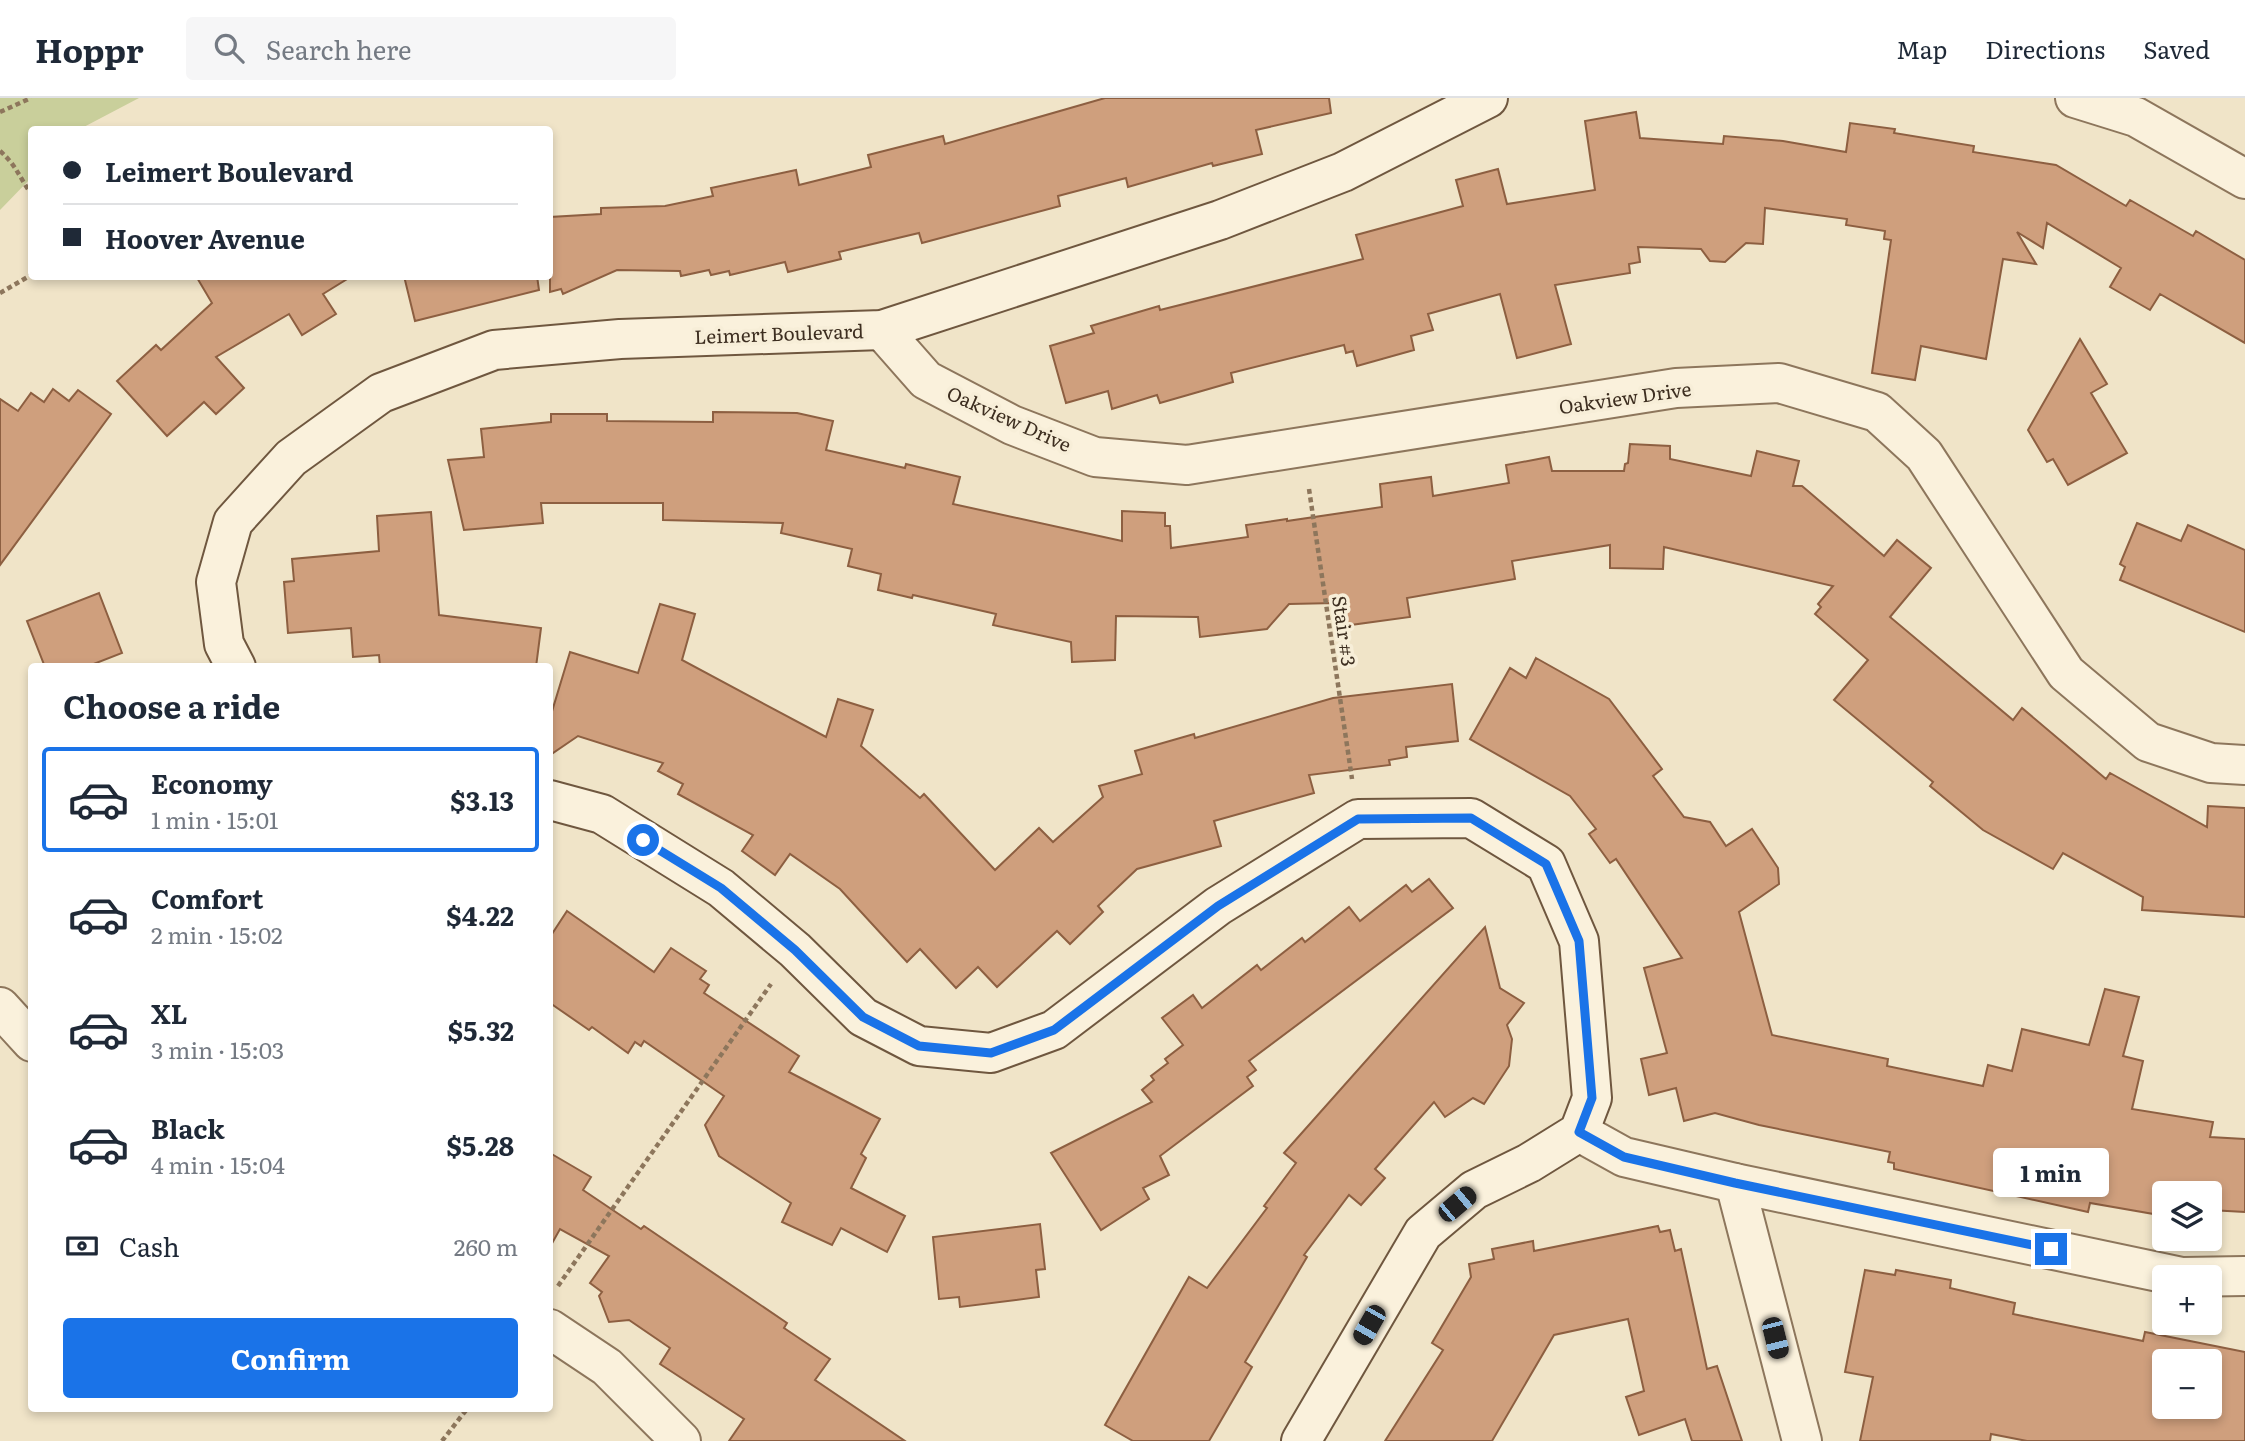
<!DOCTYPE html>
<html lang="en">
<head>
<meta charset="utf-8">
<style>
  body { margin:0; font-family:Literata,serif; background:#f6f6f7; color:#1f2937; height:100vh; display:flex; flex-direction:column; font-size:26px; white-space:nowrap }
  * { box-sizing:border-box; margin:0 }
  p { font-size:23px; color:#747a83 }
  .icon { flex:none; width:38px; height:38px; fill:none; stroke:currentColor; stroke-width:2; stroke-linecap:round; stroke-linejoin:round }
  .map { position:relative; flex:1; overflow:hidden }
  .details { position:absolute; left:28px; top:565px; width:525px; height:749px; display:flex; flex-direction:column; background:#fff; border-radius:7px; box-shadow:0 4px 10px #0003 }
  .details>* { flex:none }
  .banner { position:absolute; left:28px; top:28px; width:525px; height:154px; border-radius:7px; box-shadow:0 4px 10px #0003; display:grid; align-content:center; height:154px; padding:0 35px; background:#fff }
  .controls { position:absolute; left:2152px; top:1083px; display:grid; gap:14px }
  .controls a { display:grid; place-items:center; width:70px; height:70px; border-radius:7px; background:#fff; box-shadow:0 4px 10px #0003; font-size:35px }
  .end { position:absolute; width:32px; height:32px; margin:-16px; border:9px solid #1a73e8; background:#fff; box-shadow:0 0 0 4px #fff }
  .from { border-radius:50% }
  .bubble { position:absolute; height:49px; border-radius:7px; background:#fff; box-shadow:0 4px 10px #0003; font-size:23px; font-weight:700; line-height:49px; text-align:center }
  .car { position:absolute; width:21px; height:42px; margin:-21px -10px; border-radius:9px; box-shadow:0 0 5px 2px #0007; background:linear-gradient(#222 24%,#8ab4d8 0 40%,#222 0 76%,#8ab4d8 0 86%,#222 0) }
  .banner b { display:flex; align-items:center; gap:24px; height:66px; font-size:26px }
  .banner b+b { border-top:2px solid #e0e1e3 }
  .banner i { width:18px; height:18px; background:#1f2937 }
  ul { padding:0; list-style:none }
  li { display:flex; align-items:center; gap:21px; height:105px; margin:0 14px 10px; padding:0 21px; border:4px solid transparent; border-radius:7px }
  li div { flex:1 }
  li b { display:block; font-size:26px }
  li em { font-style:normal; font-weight:700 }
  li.current { border-color:#1a73e8 }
  li>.icon { width:63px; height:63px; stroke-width:1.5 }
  h2 { padding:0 35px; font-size:32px; line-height:84px }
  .pay { display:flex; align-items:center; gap:18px; height:77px; padding:0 35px; font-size:26px }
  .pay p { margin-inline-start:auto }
  .button { display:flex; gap:14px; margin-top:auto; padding:14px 35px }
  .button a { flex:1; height:80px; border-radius:7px; background:#1a73e8; color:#fff; font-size:28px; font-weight:700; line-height:80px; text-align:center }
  header { display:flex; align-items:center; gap:42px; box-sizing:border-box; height:98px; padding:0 35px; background:#fff; border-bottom:2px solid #e0e1e3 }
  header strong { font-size:33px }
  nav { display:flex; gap:38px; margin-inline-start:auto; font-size:24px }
  .search { width:490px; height:63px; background:#f6f6f7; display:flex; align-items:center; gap:18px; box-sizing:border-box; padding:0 24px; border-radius:7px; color:#747a83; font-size:26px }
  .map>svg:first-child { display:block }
  .green { fill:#c9cf9b }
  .building { fill:#cf9f7d; stroke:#8d5f41; stroke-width:2; fill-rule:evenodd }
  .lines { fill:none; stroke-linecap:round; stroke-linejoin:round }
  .street-casing { stroke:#8d765c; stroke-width:42 }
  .secondary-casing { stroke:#6f573f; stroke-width:42 }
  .path { stroke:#8d765c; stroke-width:4.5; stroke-dasharray:5 3.5; stroke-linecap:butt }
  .street { stroke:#faf1dc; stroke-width:38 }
  .secondary { stroke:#faf1dc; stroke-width:38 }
  .route { stroke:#1a73e8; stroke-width:9 }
  .labels { text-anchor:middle; stroke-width:7; stroke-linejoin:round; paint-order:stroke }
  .street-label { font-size:19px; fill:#3d2e20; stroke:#f7eed8 }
</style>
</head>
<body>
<header>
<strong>Hoppr</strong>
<div class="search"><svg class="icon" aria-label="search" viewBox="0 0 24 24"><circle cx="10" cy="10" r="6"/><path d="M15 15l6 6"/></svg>Search here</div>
<nav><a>Map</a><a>Directions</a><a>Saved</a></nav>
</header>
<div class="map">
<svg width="2245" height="1343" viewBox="0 0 2245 1343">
  <rect width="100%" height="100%" fill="#f0e4c8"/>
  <polygon class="green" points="0,0 139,0 80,31 32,32 31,80 0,112"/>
  <g class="building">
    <polygon points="1105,0 1329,0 1331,15 1256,32 1262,56 1213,68 1212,65 1128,89 1126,80 1058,98 1060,108 922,145 919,135 839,154 841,161 788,174 785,164 730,177 729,173 711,177 709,172 681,178 680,173 617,172 563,196 561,191 550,194 550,119 601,116 601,110 665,108 713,98 711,90 796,72 799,87 871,69 868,57 943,38 945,46"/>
    <polygon points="1636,14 1640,40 1723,46 1724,38 1783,43 1846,54 1850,25 1895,31 1894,35 1974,48 1973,54 2056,67 2126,108 2130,102 2193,138 2196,133 2245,162 2245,245 2160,196 2150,212 2110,189 2121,170 2047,125 2043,150 2017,134 2036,166 2003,161 1986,261 1921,248 1915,282 1872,275 1891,142 1884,141 1885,133 1846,127 1847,121 1765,110 1763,146 1746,145 1725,164 1710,163 1701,151 1638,149 1640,164 1629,166 1630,175 1555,187 1571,246 1517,260 1500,196 1428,216 1433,232 1411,238 1414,252 1357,268 1353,253 1346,255 1344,247 1231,275 1233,284 1160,305 1157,297 1112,311 1108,293 1066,305 1050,248 1094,235 1091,228 1159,208 1160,212 1363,161 1356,137 1463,108 1456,82 1498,71 1507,106 1595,92 1585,23"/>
    <polygon points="196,178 352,178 323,196 336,216 302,237 289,216 216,259 244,290 216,316 204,304 167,338 117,283 156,247 161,252 212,205"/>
    <polygon points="404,178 537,178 539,192 415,223"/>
    <polygon points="2080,241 2107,286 2091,295 2127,355 2068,387 2053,361 2047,364 2028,332"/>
    <polygon points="53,291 69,303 78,292 111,316 0,467 0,301 18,313 31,295 44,304"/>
    <polygon points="713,314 797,315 833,323 826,352 905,370 906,366 960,379 953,406 1122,443 1122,413 1165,415 1165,428 1170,428 1171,450 1248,439 1246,427 1287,421 1287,423 1382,409 1380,386 1431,379 1433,398 1509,385 1506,367 1549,359 1552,373 1624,373 1625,366 1628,365 1630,346 1670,348 1670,361 1751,378 1757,353 1799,363 1793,388 1802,388 1884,458 1897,442 1931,470 1890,519 2013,622 2022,610 2106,681 2110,675 2207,729 2208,708 2245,710 2245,819 2142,812 2143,799 2063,755 2053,771 1983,732 1930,688 1933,684 1834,602 1868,562 1815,516 1821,509 1818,506 1833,488 1664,449 1663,471 1610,470 1610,447 1512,463 1515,481 1407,500 1410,519 1343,528 1342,512 1337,513 1336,505 1289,506 1267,531 1200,539 1198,519 1116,518 1115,562 1072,564 1071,544 993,527 996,516 913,497 912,500 878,492 881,476 848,468 852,451 781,435 783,425 663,422 663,405 541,405 543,425 464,432 448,362 484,359 481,331 551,324 551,316 607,316 607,323 713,324"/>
    <polygon points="431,414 439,517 541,530 536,569 380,569 379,557 353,559 351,530 288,535 284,484 294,483 292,461 379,453 377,418"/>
    <polygon points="2137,425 2181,443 2188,427 2245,452 2245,534 2120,482 2125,469 2120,466"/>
    <polygon points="99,495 122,555 86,569 45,569 27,523"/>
    <polygon points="660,506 695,516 682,562 826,639 838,601 873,612 861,648 920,700 924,696 995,772 1039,730 1053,744 1103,699 1099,688 1142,676 1135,653 1194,636 1195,640 1333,600 1452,586 1458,643 1406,649 1407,659 1389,662 1390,667 1309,677 1314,695 1214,723 1221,748 1137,771 1098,808 1103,814 1070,846 1057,833 997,889 978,869 956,890 920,851 907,864 840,791 790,756 775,777 742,753 753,737 678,696 683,686 658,673 663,665 578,638 550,657 550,620 570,554 638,575"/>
    <polygon points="1536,560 1609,601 1662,671 1653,678 1684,719 1710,724 1726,748 1752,731 1778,770 1779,786 1739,814 1772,937 1888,961 1887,968 1983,988 1988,967 2012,973 2022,931 2089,947 2105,891 2139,899 2123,958 2143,963 2132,1011 2213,1024 2210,1039 2245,1041 2245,1114 2210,1112 2210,1096 2165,1096 2165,1118 2090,1105 2088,1114 1894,1071 1894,1065 1888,1064 1890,1054 1759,1027 1715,1015 1684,1023 1676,990 1649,997 1641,961 1667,955 1644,870 1682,860 1616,761 1610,765 1589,736 1596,731 1570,698 1470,641 1510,570 1526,580"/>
    <polygon points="1429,781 1453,810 1249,963 1256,972 1247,979 1253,988 1160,1058 1169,1077 1143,1090 1149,1101 1101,1132 1051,1055 1152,1004 1142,992 1154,982 1151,978 1168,965 1165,961 1183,947 1162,920 1193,897 1202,910 1257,867 1261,872 1302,840 1305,844 1349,809 1360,823 1406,787 1412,794"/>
    <polygon points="567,813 654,874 671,850 706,873 700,881 709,887 704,895 799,958 789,974 880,1021 861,1056 866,1060 851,1090 905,1118 887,1154 841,1130 832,1147 782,1124 791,1105 719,1058 705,1027 724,998 644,943 641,948 635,944 628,955 592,929 589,932 550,905 550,839"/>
    <polygon points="1485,829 1500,890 1524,905 1507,927 1512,941 1509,968 1484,1006 1473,1000 1445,1019 1434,1004 1375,1071 1385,1080 1361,1107 1349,1097 1304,1157 1307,1159 1245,1264 1252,1269 1209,1343 1133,1343 1105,1327 1189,1179 1207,1190 1267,1110 1264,1108 1296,1065 1284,1055"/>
    <polygon points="550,1055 591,1079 583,1092 641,1131 644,1128 787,1225 784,1230 830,1261 815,1282 905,1343 729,1343 744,1321 660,1266 670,1250 629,1222 609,1224 599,1198 602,1194 590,1185 609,1158 560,1131 550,1149"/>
    <polygon points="1040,1126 1045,1171 1036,1172 1039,1199 960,1209 959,1199 939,1201 933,1139"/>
    <polygon points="1658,1128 1660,1134 1670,1132 1675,1153 1681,1151 1707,1271 1717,1268 1742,1343 1692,1343 1685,1321 1639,1337 1626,1299 1644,1293 1628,1221 1554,1237 1492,1343 1385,1343 1443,1252 1432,1245 1471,1179 1469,1166 1494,1161 1492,1151 1533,1143 1534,1153"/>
    <path d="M1865 1172 1895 1177 1896 1172 1951 1182 1950 1190 2015 1205 2013 1216 2143 1243 2145 1234 2245 1254V1343H2027L1991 1336 1990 1343H1860L1873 1279 1845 1274ZM2165 1264H2210V1309H2165Z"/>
  </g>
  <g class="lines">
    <g class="street-casing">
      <g id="street">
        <polyline points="2075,0 2136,19 2245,81"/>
        <polyline points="882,232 926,282 1012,327 1095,359 1187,367 1676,290 1779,285 1877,314 1924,357 2066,575 2148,644 2211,665 2245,667"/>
        <polyline points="0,909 32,944"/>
        <polyline points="1579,1034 1624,1059 1735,1085 2182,1179 2245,1178"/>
        <polyline points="1735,1085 1802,1343"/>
        <polyline points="550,1231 607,1269 681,1343"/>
      </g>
    </g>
    <g class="secondary-casing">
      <g id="secondary">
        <polyline points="236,569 224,546 216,484 233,424 291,360 381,295 494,252 620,241 882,232 1220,122 1343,74 1488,0"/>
        <polyline points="550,702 602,716 721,790 795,852 863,919 919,948 991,955 1054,932 1218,808 1358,721 1471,720 1546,766 1579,843 1592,1000 1579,1034 1529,1065 1474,1092 1423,1135 1301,1343"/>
      </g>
    </g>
    <g class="path">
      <polyline points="0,14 31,0"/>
      <path d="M0 53C17 68 19 79 32 97"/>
      <polyline points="0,195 31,177 32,174"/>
      <polyline points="1309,391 1352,681"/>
      <polyline points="558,1188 771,886"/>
      <polyline points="442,1343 467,1311"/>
    </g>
    <use href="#street" class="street"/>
    <use href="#secondary" class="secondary"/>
  </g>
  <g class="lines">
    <polyline class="route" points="643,742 721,790 795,852 863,919 919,948 991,955 1054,932 1218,808 1358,721 1471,720 1546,766 1579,843 1592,1000 1579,1034 1624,1059 1735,1085 2051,1151"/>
  </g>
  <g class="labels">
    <g class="street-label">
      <text transform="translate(779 236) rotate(-2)" y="7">Leimert Boulevard</text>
      <text transform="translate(1625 300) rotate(-8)" y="7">Oakview Drive</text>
      <text transform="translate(1009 321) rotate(24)" y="7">Oakview Drive</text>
      <text transform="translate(1344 533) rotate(82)" y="7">Stair #3</text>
    </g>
  </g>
</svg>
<div class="controls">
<a><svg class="icon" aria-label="layers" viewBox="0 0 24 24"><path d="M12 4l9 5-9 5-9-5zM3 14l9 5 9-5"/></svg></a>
<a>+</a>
<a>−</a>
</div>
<i class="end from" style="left:643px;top:742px"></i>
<i class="end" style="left:2051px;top:1151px"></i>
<div class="bubble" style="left:1993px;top:1050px;width:116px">1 min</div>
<i class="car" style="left:1457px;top:1106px;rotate:50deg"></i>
<i class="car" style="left:1369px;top:1227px;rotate:210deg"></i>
<i class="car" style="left:1775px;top:1240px;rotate:166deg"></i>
<div class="banner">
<b><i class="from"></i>Leimert Boulevard</b>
<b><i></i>Hoover Avenue</b>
</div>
<section class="details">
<h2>Choose a ride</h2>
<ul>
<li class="current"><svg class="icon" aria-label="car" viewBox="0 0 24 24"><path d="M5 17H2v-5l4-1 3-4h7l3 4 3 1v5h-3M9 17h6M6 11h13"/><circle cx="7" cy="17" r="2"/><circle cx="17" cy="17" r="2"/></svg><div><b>Economy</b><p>1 min · 15:01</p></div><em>$3.13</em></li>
<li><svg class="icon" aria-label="car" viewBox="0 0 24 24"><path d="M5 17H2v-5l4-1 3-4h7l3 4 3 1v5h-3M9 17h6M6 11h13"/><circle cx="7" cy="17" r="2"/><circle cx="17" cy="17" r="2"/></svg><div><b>Comfort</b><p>2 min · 15:02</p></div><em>$4.22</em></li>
<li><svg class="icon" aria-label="car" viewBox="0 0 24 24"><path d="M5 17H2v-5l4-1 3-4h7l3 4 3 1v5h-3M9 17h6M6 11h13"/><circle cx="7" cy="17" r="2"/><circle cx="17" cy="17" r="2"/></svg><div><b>XL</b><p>3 min · 15:03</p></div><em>$5.32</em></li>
<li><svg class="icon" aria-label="car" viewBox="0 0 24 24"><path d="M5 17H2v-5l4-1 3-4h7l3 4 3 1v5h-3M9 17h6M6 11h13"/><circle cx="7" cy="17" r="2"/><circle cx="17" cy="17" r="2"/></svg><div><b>Black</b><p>4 min · 15:04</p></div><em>$5.28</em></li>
</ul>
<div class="pay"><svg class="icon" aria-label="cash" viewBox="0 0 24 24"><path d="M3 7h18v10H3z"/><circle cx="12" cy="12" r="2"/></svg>Cash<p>260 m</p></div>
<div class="button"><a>Confirm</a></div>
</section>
</div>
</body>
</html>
